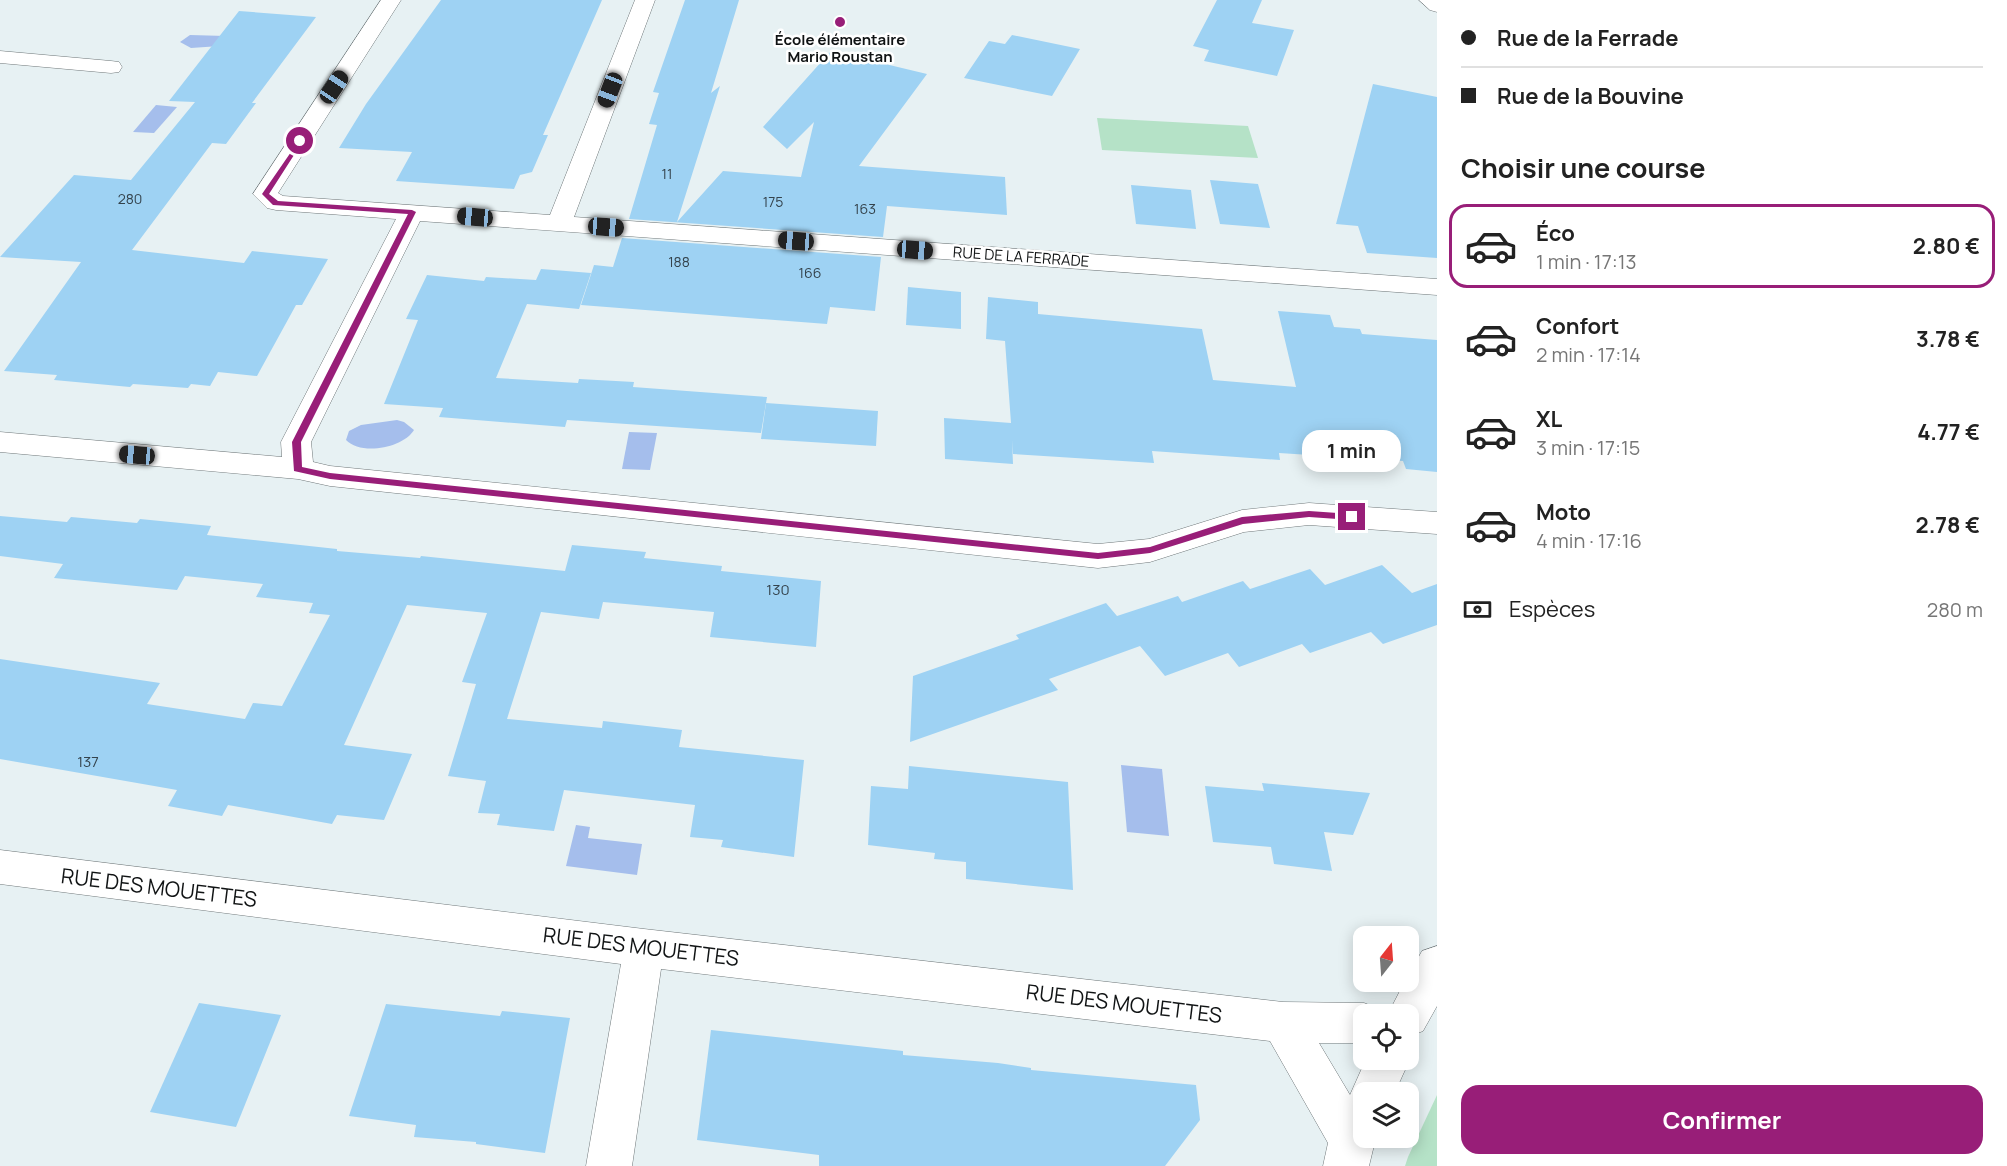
<!DOCTYPE html>
<html lang="fr">
<head>
<meta charset="utf-8">
<style>
  body { margin:0; font-family:Manrope,sans-serif; background:#f6f6f6; color:#222; height:100vh; display:flex; flex-direction:column; font-size:22px; white-space:nowrap }
  * { box-sizing:border-box; margin:0 }
  p { font-size:20px; color:#767676 }
  .icon { flex:none; width:33px; height:33px; fill:none; stroke:currentColor; stroke-width:2; stroke-linecap:round; stroke-linejoin:round }
  .map { position:relative; flex:1; overflow:hidden }
  .panel { display:flex; flex-direction:column; background:#fff; width:570px }
  .panel>* { flex:none }
  .banner { display:grid; align-content:center; height:132px; padding:0 24px; background:#fff }
  .needle { width:39px; rotate:17deg }
  .controls { position:absolute; left:1353px; top:926px; display:grid; gap:12px }
  .controls a { display:grid; place-items:center; width:66px; height:66px; border-radius:12px; background:#fff; box-shadow:0 3px 15px #0003; font-size:30px }
  .end { position:absolute; width:27px; height:27px; margin:-14px; border:8px solid #981e78; background:#fff; box-shadow:0 0 0 3px #fff }
  .from { border-radius:50% }
  .bubble { position:absolute; height:42px; border-radius:18px; background:#fff; box-shadow:0 3px 15px #0003; font-size:20px; font-weight:700; line-height:42px; text-align:center }
  .car { position:absolute; width:18px; height:36px; margin:-18px -9px; border-radius:8px; box-shadow:0 0 4px 2px #0007; background:linear-gradient(#222 24%,#8ab4d8 0 40%,#222 0 76%,#8ab4d8 0 86%,#222 0) }
  .banner b { display:flex; align-items:center; gap:21px; height:57px; font-size:22px }
  .banner b+b { border-top:2px solid #e0e0e0 }
  .banner i { width:15px; height:15px; background:#222 }
  ul { padding:0; list-style:none }
  li { display:flex; align-items:center; gap:18px; height:84px; margin:0 12px 9px; padding:0 12px; border:3px solid transparent; border-radius:18px }
  li div { flex:1 }
  li b { display:block; font-size:22px }
  li em { font-style:normal; font-weight:700 }
  li.current { border-color:#981e78 }
  li>.icon { width:54px; height:54px; stroke-width:1.5 }
  h2 { padding:0 24px; font-size:27px; line-height:72px }
  .pay { display:flex; align-items:center; gap:15px; height:66px; padding:0 24px; font-size:22px }
  .pay p { margin-inline-start:auto }
  .primary-button { display:flex; gap:12px; margin-top:auto; padding:12px 24px }
  .primary-button a { flex:1; height:69px; border-radius:18px; background:#981e78; color:#fff; font-size:24px; font-weight:700; line-height:69px; text-align:center }
  main { display:flex; flex:1; min-height:0 }
  .map>svg:first-child { display:block }
  .green { fill:#b5e2c7 }
  .water { fill:#a5beec }
  .building { fill:#9ed2f3 }
  .lines { fill:none; stroke-linecap:round; stroke-linejoin:round }
  .minor-casing { stroke:#6f7779; stroke-width:1 }
  .minor { fill:#fff; fill-rule:evenodd }
  .route { fill:#981e78 }
  .poi-dot { fill:#981e78; stroke:#fff; stroke-width:2 }
  .labels { text-anchor:middle; stroke-width:5; stroke-linejoin:round; paint-order:stroke }
  .far-number-label { font-size:14px; fill:#34434c }
  .far-poi-label { font-size:15px; font-weight:bold; fill:#101314; stroke:#fff }
  .far-street-label { font-size:15px; fill:#101314; stroke:#fff }
  .number-label { font-size:15px; fill:#34434c }
  .near-street-label { font-size:21px; fill:#101314; stroke:#fff }
</style>
</head>
<body>
<main>
<div class="map">
<svg width="1437" height="1166" viewBox="0 0 1437 1166">
  <rect width="100%" height="100%" fill="#e7f1f3"/>
  <g class="green">
    <polygon points="1097,118 1248,126 1258,158 1102,150"/>
    <polygon points="1437,1095 1437,1166 1405,1166 1408,1157"/>
  </g>
  <g class="water">
    <polygon points="190,35 226,36 220,46 191,48 180,42"/>
    <polygon points="156,105 177,107 154,133 133,132"/>
    <path d="M397 420 404 422 414 430C403 448 361 456 346 440L349 431 361 425Z"/>
    <polygon points="629,432 657,433 650,470 622,469"/>
    <polygon points="1121,765 1162,769 1169,836 1127,832"/>
    <polygon points="576,825 590,827 588,838 642,844 637,875 566,866"/>
  </g>
  <g class="building">
    <polygon points="441,0 602,0 543,135 548,135 532,172 520,175 514,189 396,181 412,152 339,148 366,104"/>
    <polygon points="685,0 739,0 711,93 720,86 677,222 723,171 801,177 814,122 787,149 763,127 831,51 927,74 859,166 1005,177 1007,215 887,206 883,237 629,219 657,125 649,124 659,93 653,92"/>
    <polygon points="1217,0 1262,0 1252,23 1294,30 1277,76 1204,61 1209,50 1193,46"/>
    <polygon points="239,11 316,17 252,103 256,103 226,144 212,143 132,250 244,263 252,251 328,259 302,305 296,305 257,376 218,372 210,386 191,384 188,388 133,384 130,387 54,380 57,375 4,371 81,262 0,257 74,175 131,180 195,102 169,101"/>
    <polygon points="1012,35 1080,49 1052,96 964,78 989,41 1005,44"/>
    <polygon points="1373,84 1437,97 1437,258 1367,253 1358,226 1336,224"/>
    <polygon points="1210,180 1258,184 1270,228 1220,224"/>
    <polygon points="1131,185 1191,190 1196,229 1136,224"/>
    <polygon points="622,238 881,257 875,311 830,307 827,324 581,305 594,265 613,267"/>
    <polygon points="541,269 591,273 579,309 527,304 496,378 578,383 579,379 634,382 633,387 767,397 761,433 567,420 565,427 439,417 443,408 384,404 418,320 406,319 427,275 484,281 486,277 536,280"/>
    <polygon points="908,287 961,292 961,329 906,325"/>
    <polygon points="988,297 1038,302 1038,314 1202,329 1213,380 1296,387 1278,311 1330,315 1334,327 1360,329 1362,334 1437,340 1437,472 1406,469 1403,461 1279,453 1280,460 1152,451 1154,463 1013,454 1012,440 1013,464 945,459 944,418 1011,423 1005,341 986,339"/>
    <polygon points="766,403 878,411 876,446 761,439"/>
    <polygon points="0,516 67,522 71,517 137,523 140,519 211,526 207,535 337,549 337,551 420,558 421,556 565,571 572,545 646,552 644,558 722,566 721,571 821,581 816,647 710,637 714,612 603,602 599,619 541,612 507,719 602,728 603,721 682,730 679,747 804,760 794,857 721,847 723,840 690,837 695,805 564,790 554,831 497,825 500,814 478,813 486,781 448,776 476,684 462,682 487,613 407,605 344,745 412,754 384,820 337,815 332,824 228,805 222,816 168,806 177,790 0,759 0,659 160,683 147,704 245,719 253,703 282,706 330,615 309,613 313,603 256,597 263,584 185,576 177,590 54,578 63,564 0,556"/>
    <polygon points="1382,565 1412,593 1437,584 1437,625 1383,644 1371,632 1310,653 1302,644 1239,667 1228,653 1165,676 1140,646 1049,679 1058,690 910,742 913,676 1019,639 1016,635 1106,603 1117,616 1178,596 1182,602 1243,581 1250,589 1310,569 1325,585"/>
    <polygon points="909,766 1068,782 1073,890 966,879 966,862 934,859 935,853 868,845 871,786 908,789"/>
    <polygon points="1262,783 1370,793 1353,835 1324,832 1332,871 1274,864 1271,847 1213,842 1205,786 1264,791"/>
    <polygon points="199,1003 281,1015 236,1127 150,1112"/>
    <polygon points="386,1004 500,1016 502,1011 570,1018 545,1153 476,1144 476,1142 414,1137 416,1125 349,1116"/>
    <polygon points="711,1030 903,1051 903,1055 998,1063 1031,1068 1031,1070 1196,1085 1200,1120 1165,1166 819,1166 819,1155 697,1140"/>
  </g>
  <g class="lines">
    <g class="minor-casing">
      <g id="minor">
        <polygon points="381,0 401,0 278,193 283,196 550,215 635,0 655,0 574,217 1437,279 1437,295 420,221 311,442 313,462 330,466 1098,544 1149,539 1242,510 1309,503 1437,512 1437,534 1309,525 1244,532 1150,562 1098,568 330,486 298,479 0,452 0,432 282,457 281,442 396,219 276,210 267,208 253,194"/>
        <polygon points="1419,0 1437,0 1437,12 1430,10"/>
        <polygon points="0,51 111,61 119,62 122,67 119,72 111,73 0,63"/>
        <polygon points="0,850 644,929 1283,1002 1364,1003 1379,1009 1382,1014 1364,1014 1364,1043 1319,1043 1350,1095 1366,1059 1408,1059 1408,1056 1410,1059 1395,1092 1364,1092 1364,1137 1376,1137 1369,1166 1323,1166 1328,1143 1270,1041 661,969 632,1166 586,1166 621,964 0,884"/>
        <polygon points="1437,946 1437,1006 1423,1031 1408,1037 1408,1014 1388,1014 1405,981 1408,981 1408,976 1422,951"/>
      </g>
    </g>
    <use href="#minor" class="minor"/>
  </g>
  <polygon class="route" points="300,139 303,141 269,194 278,201 412,210 416,212 301,442 302,467 330,473 1098,553 1150,547 1242,517 1309,511 1352,514 1356,517 1352,520 1309,517 1243,524 1150,553 1098,559 330,479 294,471 292,442 408,214 273,205 262,194"/>
  <circle class="poi-dot" cx="840" cy="22" r="6"/>
  <g class="labels">
    <g class="far-number-label">
      <text x="667" y="179">11</text>
      <text x="130" y="204">280</text>
      <text x="773" y="207">175</text>
      <text x="865" y="214">163</text>
      <text x="679" y="267">188</text>
      <text x="810" y="278">166</text>
    </g>
    <g class="far-poi-label">
      <text x="840" y="45">École élémentaire<tspan x="840" dy="17">Mario Roustan</tspan></text>
    </g>
    <g class="far-street-label">
      <text transform="translate(1021 257) rotate(4)" y="5">RUE DE LA FERRADE</text>
    </g>
    <g class="number-label">
      <text x="778" y="595">130</text>
      <text x="88" y="767">137</text>
    </g>
    <g class="near-street-label">
      <text transform="translate(159 888) rotate(7)" y="7">RUE DES MOUETTES</text>
      <text transform="translate(641 947) rotate(7)" y="7">RUE DES MOUETTES</text>
      <text transform="translate(1124 1004) rotate(7)" y="7">RUE DES MOUETTES</text>
    </g>
  </g>
</svg>
<div class="controls">
<a><svg class="needle" viewBox="-14 -14 28 28"><path d="M0-13l5 13h-10z" fill="#e53935"/><path d="M0 13l5-13h-10z" fill="#767676"/></svg></a>
<a><svg class="icon" aria-label="locate" viewBox="0 0 24 24"><circle cx="12" cy="12" r="6"/><path d="M12 2v4M12 18v4M2 12h4M18 12h4"/></svg></a>
<a><svg class="icon" aria-label="layers" viewBox="0 0 24 24"><path d="M12 4l9 5-9 5-9-5zM3 14l9 5 9-5"/></svg></a>
</div>
<i class="end from" style="left:300px;top:141px"></i>
<i class="end" style="left:1352px;top:517px"></i>
<div class="bubble" style="left:1302px;top:430px;width:99px">1 min</div>
<i class="car" style="left:334px;top:87px;rotate:34deg"></i>
<i class="car" style="left:610px;top:90px;rotate:201deg"></i>
<i class="car" style="left:475px;top:217px;rotate:275deg"></i>
<i class="car" style="left:606px;top:227px;rotate:94deg"></i>
<i class="car" style="left:796px;top:241px;rotate:274deg"></i>
<i class="car" style="left:915px;top:250px;rotate:94deg"></i>
<i class="car" style="left:137px;top:455px;rotate:275deg"></i>
</div>
<section class="panel">
<div class="banner">
<b><i class="from"></i>Rue de la Ferrade</b>
<b><i></i>Rue de la Bouvine</b>
</div>
<h2>Choisir une course</h2>
<ul>
<li class="current"><svg class="icon" aria-label="car" viewBox="0 0 24 24"><path d="M5 17H2v-5l4-1 3-4h7l3 4 3 1v5h-3M9 17h6M6 11h13"/><circle cx="7" cy="17" r="2"/><circle cx="17" cy="17" r="2"/></svg><div><b>Éco</b><p>1 min · 17:13</p></div><em>2.80 €</em></li>
<li><svg class="icon" aria-label="car" viewBox="0 0 24 24"><path d="M5 17H2v-5l4-1 3-4h7l3 4 3 1v5h-3M9 17h6M6 11h13"/><circle cx="7" cy="17" r="2"/><circle cx="17" cy="17" r="2"/></svg><div><b>Confort</b><p>2 min · 17:14</p></div><em>3.78 €</em></li>
<li><svg class="icon" aria-label="car" viewBox="0 0 24 24"><path d="M5 17H2v-5l4-1 3-4h7l3 4 3 1v5h-3M9 17h6M6 11h13"/><circle cx="7" cy="17" r="2"/><circle cx="17" cy="17" r="2"/></svg><div><b>XL</b><p>3 min · 17:15</p></div><em>4.77 €</em></li>
<li><svg class="icon" aria-label="car" viewBox="0 0 24 24"><path d="M5 17H2v-5l4-1 3-4h7l3 4 3 1v5h-3M9 17h6M6 11h13"/><circle cx="7" cy="17" r="2"/><circle cx="17" cy="17" r="2"/></svg><div><b>Moto</b><p>4 min · 17:16</p></div><em>2.78 €</em></li>
</ul>
<div class="pay"><svg class="icon" aria-label="cash" viewBox="0 0 24 24"><path d="M3 7h18v10H3z"/><circle cx="12" cy="12" r="2"/></svg>Espèces<p>280 m</p></div>
<div class="primary-button"><a>Confirmer</a></div>
</section>
</main>
</body>
</html>
